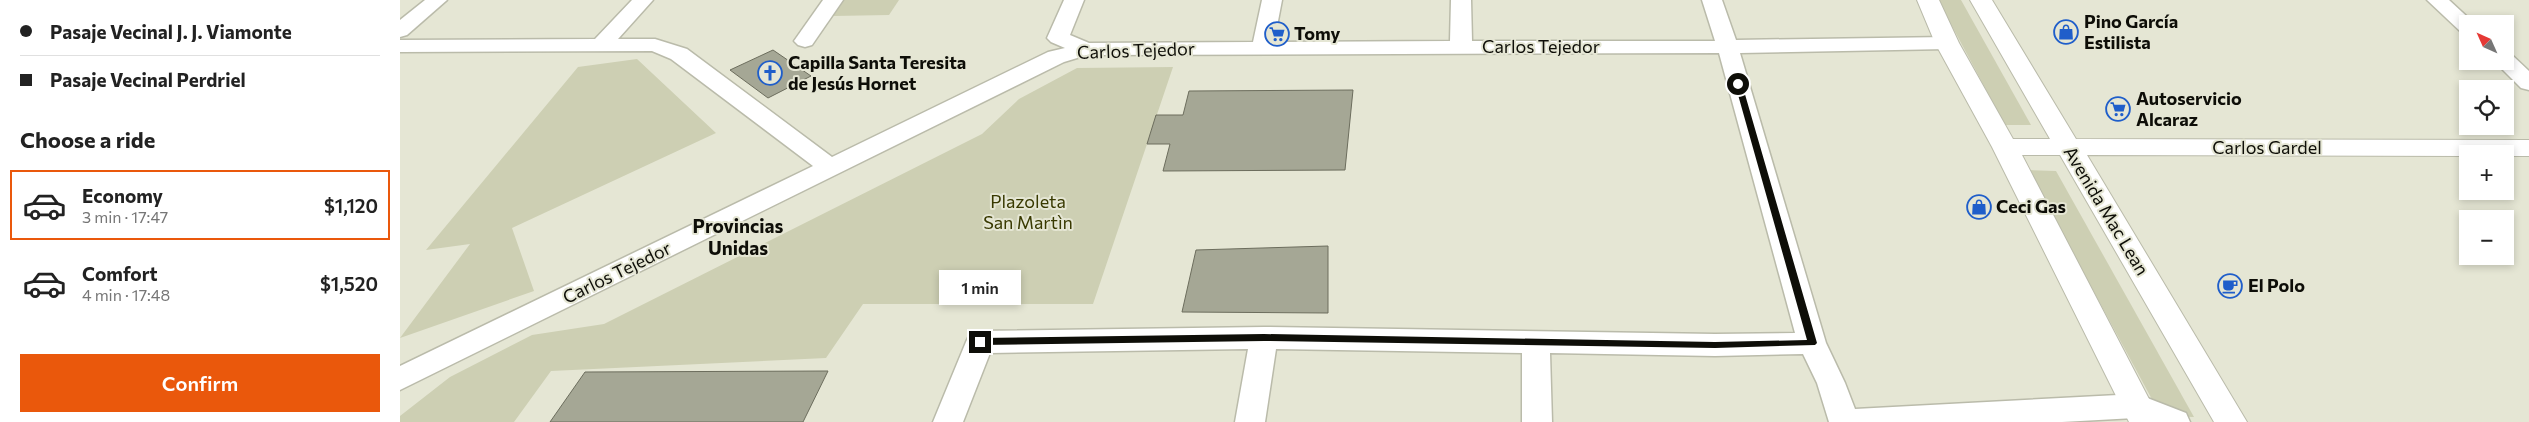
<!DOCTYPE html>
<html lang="en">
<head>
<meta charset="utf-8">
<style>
  body { margin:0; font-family:Commissioner,sans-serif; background:#f2f2f2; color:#222; height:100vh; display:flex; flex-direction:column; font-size:19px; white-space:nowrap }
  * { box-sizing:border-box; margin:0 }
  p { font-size:16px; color:#767676 }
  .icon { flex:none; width:28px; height:28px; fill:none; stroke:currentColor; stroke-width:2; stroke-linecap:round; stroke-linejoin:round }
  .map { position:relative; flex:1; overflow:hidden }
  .panel { display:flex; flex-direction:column; background:#fff; width:400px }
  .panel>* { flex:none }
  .hud { display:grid; align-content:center; height:110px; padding:0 20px; background:#fff }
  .needle { width:32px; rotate:315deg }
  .controls { position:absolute; left:2059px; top:15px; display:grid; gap:10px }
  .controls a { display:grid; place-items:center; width:55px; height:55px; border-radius:0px; background:#fff; box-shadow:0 2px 8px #0003; font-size:25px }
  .end { position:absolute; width:22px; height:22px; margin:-11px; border:6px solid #0e0e08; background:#fff; box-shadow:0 0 0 2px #fff }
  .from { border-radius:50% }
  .bubble { position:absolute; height:35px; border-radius:0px; background:#fff; box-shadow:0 2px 8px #0003; font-size:16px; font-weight:600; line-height:35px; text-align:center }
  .hud b { display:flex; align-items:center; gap:18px; height:48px; font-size:19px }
  .hud b+b { border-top:1px solid #e0e0e0 }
  .hud i { width:12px; height:12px; background:#222 }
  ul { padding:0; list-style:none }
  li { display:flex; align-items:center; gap:15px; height:70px; margin:0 10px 8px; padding:0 10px; border:2px solid transparent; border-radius:0px }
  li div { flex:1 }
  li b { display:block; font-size:19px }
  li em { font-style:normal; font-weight:600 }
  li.active { border-color:#ea580c }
  li>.icon { width:45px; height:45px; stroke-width:1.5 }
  h2 { padding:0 20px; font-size:22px; line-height:60px }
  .action { display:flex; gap:10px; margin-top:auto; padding:10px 20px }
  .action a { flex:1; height:58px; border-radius:0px; background:#ea580c; color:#fff; font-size:20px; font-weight:600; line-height:58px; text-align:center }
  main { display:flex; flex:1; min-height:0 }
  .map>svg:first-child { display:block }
  .green { fill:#cdcfb3 }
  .building { fill:#a5a795; stroke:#6c6d5d }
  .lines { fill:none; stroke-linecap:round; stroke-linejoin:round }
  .street-casing { stroke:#babbaa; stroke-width:3 }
  .secondary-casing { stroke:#babbaa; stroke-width:2 }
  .street { fill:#fff; fill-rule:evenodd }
  .secondary { fill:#fff; fill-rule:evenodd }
  .route { fill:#0e0e08 }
  .labels { text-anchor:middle; stroke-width:4; stroke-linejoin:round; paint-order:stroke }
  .poi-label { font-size:18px; font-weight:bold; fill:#0e0e08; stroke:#e5e6d4; text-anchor:start }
  .street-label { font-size:18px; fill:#0e0e08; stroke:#e5e6d4 }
  .park-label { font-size:18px; fill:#383900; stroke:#e5e6d4 }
  .neighbourhood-label { font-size:19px; font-weight:bold; fill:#0e0e08; stroke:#e5e6d4 }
</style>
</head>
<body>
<main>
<section class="panel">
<div class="hud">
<b><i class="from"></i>Pasaje Vecinal J. J. Viamonte</b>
<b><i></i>Pasaje Vecinal Perdriel</b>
</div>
<h2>Choose a ride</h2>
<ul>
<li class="active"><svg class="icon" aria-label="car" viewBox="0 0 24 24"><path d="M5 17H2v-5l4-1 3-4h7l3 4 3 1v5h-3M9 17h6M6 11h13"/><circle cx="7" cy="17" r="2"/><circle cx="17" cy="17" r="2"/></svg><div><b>Economy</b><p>3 min · 17:47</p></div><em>$1,120</em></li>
<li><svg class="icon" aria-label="car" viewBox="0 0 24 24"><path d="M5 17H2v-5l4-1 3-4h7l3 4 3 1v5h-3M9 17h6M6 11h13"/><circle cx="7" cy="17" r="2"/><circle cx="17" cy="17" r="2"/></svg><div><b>Comfort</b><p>4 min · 17:48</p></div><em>$1,520</em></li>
</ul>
<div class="action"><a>Confirm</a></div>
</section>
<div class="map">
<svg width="2129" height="422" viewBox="0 0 2129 422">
  <rect width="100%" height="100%" fill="#e5e6d4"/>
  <g class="green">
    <polygon points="444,0 499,0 489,15 433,16"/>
    <polygon points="1538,0 1561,0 1631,125 1605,125"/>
    <polygon points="237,59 316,133 112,228 134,291 0,338 70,244 26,250 178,67"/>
    <polygon points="773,67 693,304 463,304 426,358 151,371 114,422 0,422 0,416 50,377 132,335 204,324 582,134 619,99 677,68"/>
    <polygon points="1628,170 1656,171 1794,417 1761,416"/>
  </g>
  <g class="building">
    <polygon points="373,50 411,76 368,98 330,70"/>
    <polygon points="953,90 945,170 763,171 770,144 747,144 756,115 783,115 789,91"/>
    <polygon points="928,246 928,313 782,312 796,250"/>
    <polygon points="428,371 403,422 150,422 185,372"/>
  </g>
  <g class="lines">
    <g class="street-casing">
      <g id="street">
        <polygon points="25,0 47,0 7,35 0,37 0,20"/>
        <polygon points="232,0 253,0 218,39 255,39 287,49 432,157 648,52 665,48 651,42 647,38 664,0 684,0 670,35 689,43 853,42 862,0 882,0 874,42 1050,41 1051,0 1071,0 1072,41 1315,41 1302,0 1322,0 1336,40 1547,37 1554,39 1558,43 1554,47 1547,49 1340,53 1426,343 1445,383 1455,409 1737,394 1786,413 1790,422 1744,422 1735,418 1662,422 1429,422 1417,383 1403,354 1315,356 1150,353 1152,422 1122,422 1122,353 876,349 865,422 835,422 848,349 590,353 563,422 533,422 566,342 570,334 580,331 864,327 1315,334 1395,333 1319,53 687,55 664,62 0,390 0,366 413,166 271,59 252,51 0,52 0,40 195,39"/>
        <polygon points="423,0 443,0 412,45 405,47 398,45 394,41"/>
        <polygon points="2027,0 2049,0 2075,24 2068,24 2068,34 2061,32"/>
        <polygon points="2105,55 2113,56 2129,71 2129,90 2121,88 2094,61 2105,61"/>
      </g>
    </g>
    <g class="secondary-casing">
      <polygon id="secondary" points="1517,0 1539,0 1559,43 1613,139 1650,139 1570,0 1592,0 1676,139 2129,140 2129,156 2105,156 2105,154 2068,154 2068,156 1687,155 1847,422 1814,422 1660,155 1622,155 1761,422 1729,422 1592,147 1535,43"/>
    </g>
    <use href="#street" class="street"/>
    <use href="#secondary" class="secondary"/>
  </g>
  <polygon class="route" points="1338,82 1342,84 1417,343 1415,345 1315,348 864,341 580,345 575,342 580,338 864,334 1315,342 1407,340 1335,84"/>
  <defs>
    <g id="shop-ring" transform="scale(1.25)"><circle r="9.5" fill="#e5e6d4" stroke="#1f5eca" stroke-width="1.5"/><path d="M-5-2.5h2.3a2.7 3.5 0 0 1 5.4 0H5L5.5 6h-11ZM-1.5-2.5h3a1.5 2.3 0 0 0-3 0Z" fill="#1f5eca"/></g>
    <g id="supermarket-ring" transform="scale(1.25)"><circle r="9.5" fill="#e5e6d4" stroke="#1f5eca" stroke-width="1.5"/><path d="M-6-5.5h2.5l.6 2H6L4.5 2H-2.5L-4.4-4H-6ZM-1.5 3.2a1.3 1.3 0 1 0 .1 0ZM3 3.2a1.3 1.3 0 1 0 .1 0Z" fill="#1f5eca"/></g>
    <g id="church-ring" transform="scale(1.25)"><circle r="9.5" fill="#e5e6d4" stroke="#1f5eca" stroke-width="1.5"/><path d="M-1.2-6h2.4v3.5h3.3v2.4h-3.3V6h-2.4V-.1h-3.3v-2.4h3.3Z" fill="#1f5eca"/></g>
    <g id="cafe-ring" transform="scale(1.25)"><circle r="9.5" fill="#e5e6d4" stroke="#1f5eca" stroke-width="1.5"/><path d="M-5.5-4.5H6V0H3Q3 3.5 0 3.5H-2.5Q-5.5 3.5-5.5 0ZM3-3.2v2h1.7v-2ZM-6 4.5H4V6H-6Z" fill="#1f5eca"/></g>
  </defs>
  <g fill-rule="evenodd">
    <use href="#shop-ring" x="1666" y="32"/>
    <use href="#supermarket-ring" x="877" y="34"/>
    <use href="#church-ring" x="370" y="73"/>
    <use href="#supermarket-ring" x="1718" y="109"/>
    <use href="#shop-ring" x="1579" y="207"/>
    <use href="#cafe-ring" x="1830" y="286"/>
  </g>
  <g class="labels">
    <g class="poi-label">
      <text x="1684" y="28">Pino García<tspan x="1684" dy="21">Estilista</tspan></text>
      <text x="894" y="40">Tomy</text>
      <text x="388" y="69">Capilla Santa Teresita<tspan x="388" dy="21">de Jesús Hornet</tspan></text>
      <text x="1736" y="105">Autoservicio<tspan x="1736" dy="21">Alcaraz</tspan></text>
      <text x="1596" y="213">Ceci Gas</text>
      <text x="1848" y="292">El Polo</text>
    </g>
    <g class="street-label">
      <text x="1141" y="53">Carlos Tejedor</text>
      <text transform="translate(736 51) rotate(-2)" y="6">Carlos Tejedor</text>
      <text x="1867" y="154">Carlos Gardel</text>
      <text transform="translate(1706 211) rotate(59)" y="6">Avenida Mac Lean</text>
      <text transform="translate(217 273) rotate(-26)" y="6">Carlos Tejedor</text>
    </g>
    <g class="park-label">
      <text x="628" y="208">Plazoleta<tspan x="628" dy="21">San Martìn</tspan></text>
    </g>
    <g class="neighbourhood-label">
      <text x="338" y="233">Provincias<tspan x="338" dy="22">Unidas</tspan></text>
    </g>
  </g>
</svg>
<div class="controls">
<a><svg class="needle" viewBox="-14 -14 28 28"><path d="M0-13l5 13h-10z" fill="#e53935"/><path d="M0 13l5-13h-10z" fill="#767676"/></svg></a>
<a><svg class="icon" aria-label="locate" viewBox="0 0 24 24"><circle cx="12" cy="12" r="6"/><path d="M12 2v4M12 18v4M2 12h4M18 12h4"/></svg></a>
<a>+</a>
<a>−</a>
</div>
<i class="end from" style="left:1338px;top:84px"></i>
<i class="end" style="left:580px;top:342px"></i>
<div class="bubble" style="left:539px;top:270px;width:82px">1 min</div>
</div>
</main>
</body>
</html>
